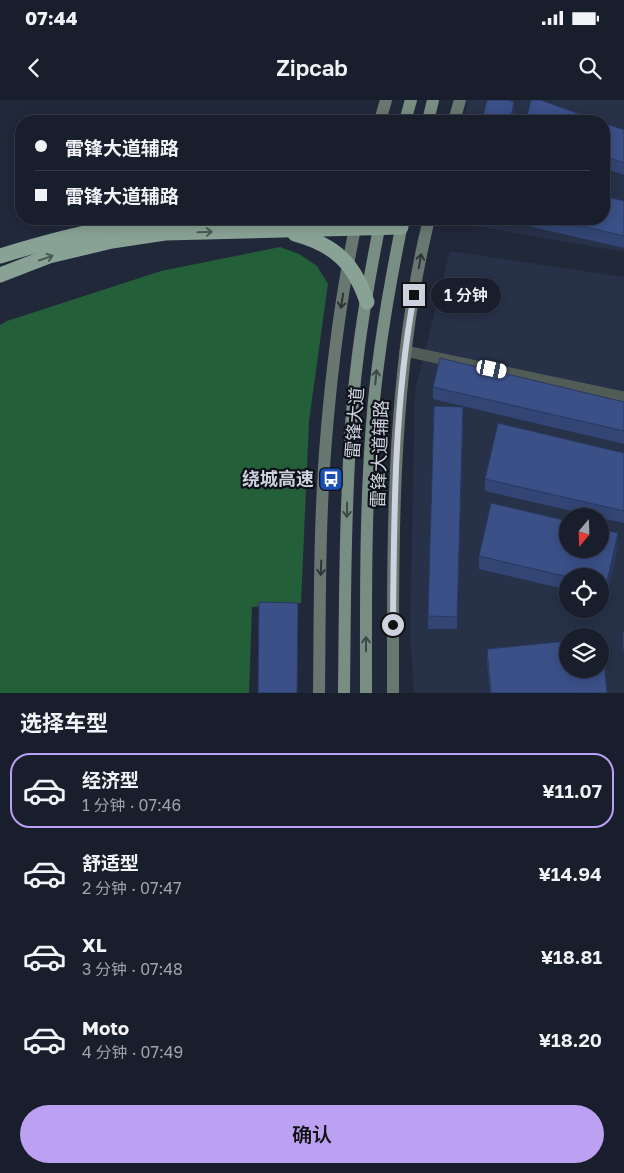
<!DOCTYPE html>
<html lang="zh">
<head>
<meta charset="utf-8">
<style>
  body { margin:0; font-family:"Golos Text","Noto Sans SC",sans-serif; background:#222734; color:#f1f3f6; height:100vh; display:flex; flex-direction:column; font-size:19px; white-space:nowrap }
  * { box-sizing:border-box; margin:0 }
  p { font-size:16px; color:#9fa2a9 }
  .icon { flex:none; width:28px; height:28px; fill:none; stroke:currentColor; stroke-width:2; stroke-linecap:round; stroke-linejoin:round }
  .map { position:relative; height:593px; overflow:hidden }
  .side { display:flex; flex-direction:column; background:#191e2c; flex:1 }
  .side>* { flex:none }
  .banner { position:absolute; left:15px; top:15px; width:595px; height:110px; border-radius:20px; box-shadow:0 2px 12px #0003,0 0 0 1px #373c48; display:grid; align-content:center; height:110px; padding:0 20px; background:#191e2c }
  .needle { width:32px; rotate:199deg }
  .controls { position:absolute; left:559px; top:408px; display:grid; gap:10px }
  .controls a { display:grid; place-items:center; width:50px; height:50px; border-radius:50%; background:#191e2c; box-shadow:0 2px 12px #0003,0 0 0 1px #373c48; font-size:25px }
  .end { position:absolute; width:22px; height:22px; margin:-11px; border:6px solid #cdd3de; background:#111; box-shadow:0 0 0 2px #111 }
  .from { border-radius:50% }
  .bubble { position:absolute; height:35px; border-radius:18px; background:#191e2c; box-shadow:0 2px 12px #0003,0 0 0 1px #373c48; font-size:16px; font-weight:600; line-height:35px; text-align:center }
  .car { position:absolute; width:15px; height:30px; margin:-15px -8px; border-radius:6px; box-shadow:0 0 4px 1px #0007; background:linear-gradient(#fff 24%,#345 0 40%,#fff 0 76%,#345 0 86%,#fff 0) }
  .banner b { display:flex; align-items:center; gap:18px; height:48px; font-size:19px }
  .banner b+b { border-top:1px solid #373c48 }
  .banner i { width:12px; height:12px; background:#f1f3f6 }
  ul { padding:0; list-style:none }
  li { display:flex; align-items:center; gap:15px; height:75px; margin:0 10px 8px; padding:0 10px; border:2px solid transparent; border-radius:20px }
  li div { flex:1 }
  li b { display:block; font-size:19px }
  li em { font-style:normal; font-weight:600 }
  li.selected { border-color:#bca0f2 }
  li>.icon { width:45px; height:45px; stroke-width:1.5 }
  h2 { padding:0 20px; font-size:22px; line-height:60px }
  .action { display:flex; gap:10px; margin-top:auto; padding:10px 20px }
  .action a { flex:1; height:58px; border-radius:30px; background:#bca0f2; color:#111; font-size:20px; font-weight:600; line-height:58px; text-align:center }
  .status { display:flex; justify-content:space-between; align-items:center; height:35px; padding:0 25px; background:#191e2c; direction:ltr }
  .status svg { height:14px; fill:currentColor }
  header { display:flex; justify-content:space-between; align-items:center; height:65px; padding:0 20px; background:#191e2c; font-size:22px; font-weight:600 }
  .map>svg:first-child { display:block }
  .built { fill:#273148; fill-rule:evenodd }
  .green { fill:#235f39 }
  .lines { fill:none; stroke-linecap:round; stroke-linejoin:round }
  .street { stroke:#515c57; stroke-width:11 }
  .secondary { stroke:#687870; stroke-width:12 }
  .primary { stroke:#798e83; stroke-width:12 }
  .highway { stroke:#88a295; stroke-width:15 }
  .wall { fill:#324574 }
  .shaded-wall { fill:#29385e }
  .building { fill:#3a5087; stroke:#29385e }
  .oneway { stroke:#4b5a57 }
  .oneway2 { stroke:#2e3537 }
  .oneway3 { stroke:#3e4949 }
  .route { stroke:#cdd3de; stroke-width:6 }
  .labels { text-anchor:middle; stroke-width:4.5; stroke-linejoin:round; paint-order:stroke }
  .street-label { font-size:18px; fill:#cdd3de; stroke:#0e1119 }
  .poi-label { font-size:18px; font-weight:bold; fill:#cdd3de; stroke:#0e1119; text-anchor:end }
</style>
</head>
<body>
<div class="status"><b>07:44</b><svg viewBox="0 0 49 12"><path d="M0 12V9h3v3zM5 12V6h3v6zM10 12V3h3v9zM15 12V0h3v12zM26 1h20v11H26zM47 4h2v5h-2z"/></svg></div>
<header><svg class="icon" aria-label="back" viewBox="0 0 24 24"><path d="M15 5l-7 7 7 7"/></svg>Zipcab<svg class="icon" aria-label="search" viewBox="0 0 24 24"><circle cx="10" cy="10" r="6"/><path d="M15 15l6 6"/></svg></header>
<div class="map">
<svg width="624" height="593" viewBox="0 0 624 593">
  <rect width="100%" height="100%" fill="#21283a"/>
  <g class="built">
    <polygon points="468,0 624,0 624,152 453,122 453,119 604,119 604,21 464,21"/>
    <path d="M450 151 624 177V593H414L410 535 415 291ZM568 416H600V449H568ZM568 476H600V509H568ZM568 536H600V569H568Z"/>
  </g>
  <polygon class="green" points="280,147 299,154 317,166 328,184 309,321 301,503 252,507 249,593 0,593 0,225 7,221 161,171"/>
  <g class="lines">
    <polyline class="street" points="405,251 624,297"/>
    <g class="secondary">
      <polyline points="380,21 386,0"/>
      <polyline points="454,21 460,0"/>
      <path d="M319 593C320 505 319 416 327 328 333 258 342 188 357 119"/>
      <path d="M393 593C393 434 391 274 429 119"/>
    </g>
    <g class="primary">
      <polyline points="405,21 411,0"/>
      <polyline points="428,21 433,0"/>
      <path d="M344 593C345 500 345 406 352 313 357 248 368 182 381 119"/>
      <path d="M366 593C366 504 365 414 372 324 377 255 389 187 403 119"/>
    </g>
    <g class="highway">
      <path d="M295 134C335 145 354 163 367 202"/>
      <path d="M0 156C33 146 67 136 101 130 137 124 174 122 212 119"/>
      <polyline points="0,175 49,156 112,141 165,133 401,127"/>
    </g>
  </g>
  <g class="wall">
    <polygon points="604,23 624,30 624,75 604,68"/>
    <polygon points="624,101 624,148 497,119 604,119"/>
    <polygon points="433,287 624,302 624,344 433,299"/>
    <polygon points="463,320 457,529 428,529 428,516"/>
    <polygon points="624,353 624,423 600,418 600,416 593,416 485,391 485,379"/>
    <polygon points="618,446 606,498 600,497 600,476 568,476 568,490 479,469 479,456"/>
    <polygon points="623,533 624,533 624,554 623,546"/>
    <polygon points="487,549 607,593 490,593 487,561"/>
  </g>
  <g class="shaded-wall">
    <polygon points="514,2 514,14 513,21 510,21"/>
    <polygon points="618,433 618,446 606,498 606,486"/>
  </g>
  <g class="building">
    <polygon points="487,0 508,0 514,2 510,21 482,21"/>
    <polygon points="531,0 541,0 599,21 526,21"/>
    <polygon points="604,23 624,30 624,63 604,56"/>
    <polygon points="604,96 624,101 624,136 552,119 604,119"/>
    <polygon points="440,258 624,302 624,331 433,287"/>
    <polygon points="434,306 463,307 457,517 428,516"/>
    <polygon points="498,323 624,353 624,411 485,379"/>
    <polygon points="491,403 568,421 568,449 600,449 600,429 618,433 606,486 600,484 600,476 568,477 479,456"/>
    <polygon points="259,502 298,503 297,593 258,593"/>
    <polygon points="600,538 602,538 607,593 491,593 487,549 568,541 568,569 600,569"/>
  </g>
  <defs><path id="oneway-shaft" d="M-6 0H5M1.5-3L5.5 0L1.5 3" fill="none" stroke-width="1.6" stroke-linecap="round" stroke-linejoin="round" transform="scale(1.25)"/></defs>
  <g class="oneway">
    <use href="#oneway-shaft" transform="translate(205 132) rotate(-2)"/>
    <use href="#oneway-shaft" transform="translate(46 158) rotate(-19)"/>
  </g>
  <g class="oneway2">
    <use href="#oneway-shaft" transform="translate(420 161) rotate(-80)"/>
    <use href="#oneway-shaft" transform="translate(342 201) rotate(99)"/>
    <use href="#oneway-shaft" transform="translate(321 468) rotate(92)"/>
  </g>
  <g class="oneway3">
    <use href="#oneway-shaft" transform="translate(376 277) rotate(-84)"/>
    <use href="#oneway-shaft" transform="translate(347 410) rotate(91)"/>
    <use href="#oneway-shaft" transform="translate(366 544) rotate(-90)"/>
  </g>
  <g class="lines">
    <path class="route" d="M393 525C394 415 394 304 414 195"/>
  </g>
  <defs>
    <g id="bus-square" transform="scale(1.25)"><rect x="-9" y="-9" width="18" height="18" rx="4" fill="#1a4fb4" stroke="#0e1119"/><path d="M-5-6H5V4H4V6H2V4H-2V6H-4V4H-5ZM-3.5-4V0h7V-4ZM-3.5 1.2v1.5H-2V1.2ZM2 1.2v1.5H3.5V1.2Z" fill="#fff"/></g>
  </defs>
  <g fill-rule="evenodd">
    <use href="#bus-square" x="331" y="379"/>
  </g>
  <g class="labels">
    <g class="street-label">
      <text transform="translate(355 323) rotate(-86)" y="6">雷锋大道</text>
      <text transform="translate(380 354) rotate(-88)" y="6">雷锋大道辅路</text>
    </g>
    <g class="poi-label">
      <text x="314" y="385">绕城高速</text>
    </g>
  </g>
</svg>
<div class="controls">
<a><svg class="needle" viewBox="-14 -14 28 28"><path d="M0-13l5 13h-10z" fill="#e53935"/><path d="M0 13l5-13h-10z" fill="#9fa2a9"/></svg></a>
<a><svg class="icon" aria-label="locate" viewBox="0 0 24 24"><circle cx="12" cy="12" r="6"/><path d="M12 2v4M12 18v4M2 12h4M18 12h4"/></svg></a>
<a><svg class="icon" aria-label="layers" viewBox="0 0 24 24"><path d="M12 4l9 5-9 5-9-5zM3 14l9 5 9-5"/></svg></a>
</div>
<i class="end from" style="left:393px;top:525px"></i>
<i class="end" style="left:414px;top:195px"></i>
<div class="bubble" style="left:431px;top:178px;width:70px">1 分钟</div>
<i class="car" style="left:492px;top:269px;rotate:102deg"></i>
<div class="banner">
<b><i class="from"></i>雷锋大道辅路</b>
<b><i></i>雷锋大道辅路</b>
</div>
</div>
<section class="side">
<h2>选择车型</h2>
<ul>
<li class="selected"><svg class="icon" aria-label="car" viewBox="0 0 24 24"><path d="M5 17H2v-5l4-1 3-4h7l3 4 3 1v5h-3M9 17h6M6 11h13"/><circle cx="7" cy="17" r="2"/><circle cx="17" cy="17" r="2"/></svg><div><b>经济型</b><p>1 分钟 · 07:46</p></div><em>¥11.07</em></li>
<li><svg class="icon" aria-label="car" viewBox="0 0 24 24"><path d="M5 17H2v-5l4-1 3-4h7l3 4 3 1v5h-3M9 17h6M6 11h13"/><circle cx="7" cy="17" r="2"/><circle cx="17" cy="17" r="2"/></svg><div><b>舒适型</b><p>2 分钟 · 07:47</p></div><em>¥14.94</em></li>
<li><svg class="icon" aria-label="car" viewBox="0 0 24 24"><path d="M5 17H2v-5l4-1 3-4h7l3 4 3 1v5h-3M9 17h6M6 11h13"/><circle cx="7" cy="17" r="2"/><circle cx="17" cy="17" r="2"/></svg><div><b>XL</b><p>3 分钟 · 07:48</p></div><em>¥18.81</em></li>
<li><svg class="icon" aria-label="car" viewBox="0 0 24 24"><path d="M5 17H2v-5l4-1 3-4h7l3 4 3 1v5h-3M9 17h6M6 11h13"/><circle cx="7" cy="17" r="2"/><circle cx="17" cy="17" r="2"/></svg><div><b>Moto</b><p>4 分钟 · 07:49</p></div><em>¥18.20</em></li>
</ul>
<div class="action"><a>确认</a></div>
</section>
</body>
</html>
